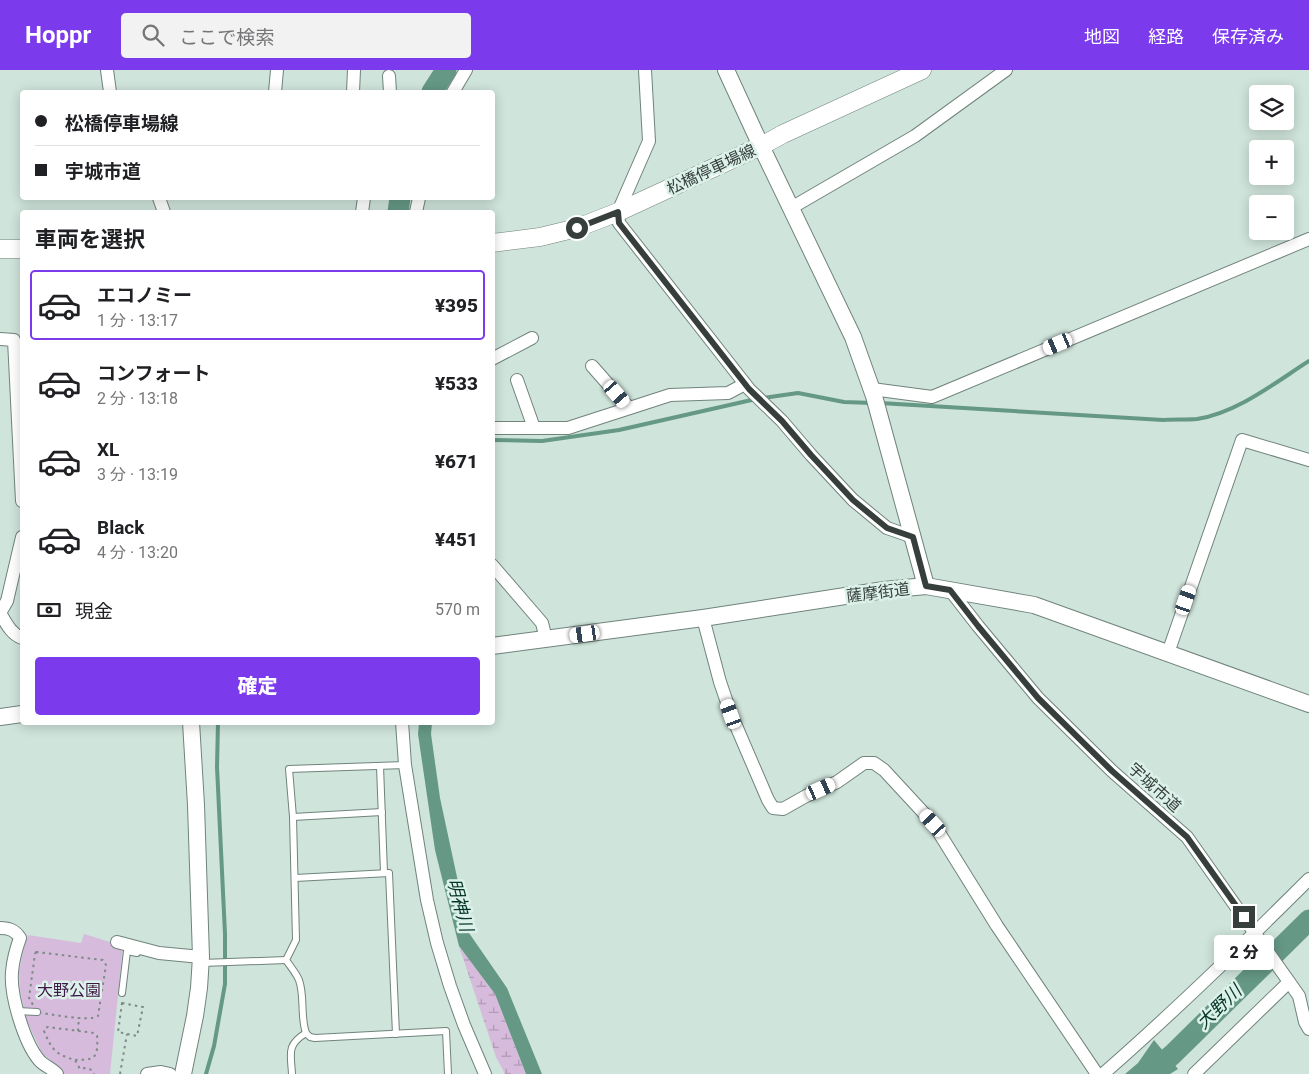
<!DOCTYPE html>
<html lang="ja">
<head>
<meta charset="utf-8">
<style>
  body { margin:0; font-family:Roboto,"Noto Sans JP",sans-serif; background:#f2f2f2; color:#202124; height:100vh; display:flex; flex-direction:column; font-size:19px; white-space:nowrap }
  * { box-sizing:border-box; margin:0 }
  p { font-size:16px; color:#757577 }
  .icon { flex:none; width:28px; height:28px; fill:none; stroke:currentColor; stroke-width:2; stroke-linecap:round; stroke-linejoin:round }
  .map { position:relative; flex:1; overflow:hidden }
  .sheet { position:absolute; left:20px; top:140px; width:475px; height:515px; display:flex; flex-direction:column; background:#fff; border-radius:5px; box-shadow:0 2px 12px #0003 }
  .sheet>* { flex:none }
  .hud { position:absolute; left:20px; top:20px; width:475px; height:110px; border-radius:5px; box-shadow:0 2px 12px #0003; display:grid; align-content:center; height:110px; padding:0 15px; background:#fff }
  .fabs { position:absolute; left:1249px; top:15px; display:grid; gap:10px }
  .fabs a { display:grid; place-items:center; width:45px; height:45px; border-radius:5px; background:#fff; box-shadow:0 2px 12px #0003; font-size:25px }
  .end { position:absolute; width:22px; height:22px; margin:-11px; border:6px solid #373f3c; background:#fff; box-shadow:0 0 0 2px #fff }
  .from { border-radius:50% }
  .bubble { position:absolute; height:35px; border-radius:5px; background:#fff; box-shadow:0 2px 12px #0003; font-size:16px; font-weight:800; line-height:35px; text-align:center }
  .car { position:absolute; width:15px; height:30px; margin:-15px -8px; border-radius:6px; box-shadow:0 0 4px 1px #0007; background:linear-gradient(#fff 24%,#345 0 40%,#fff 0 76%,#345 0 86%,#fff 0) }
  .hud b { display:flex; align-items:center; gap:18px; height:48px; font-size:19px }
  .hud b+b { border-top:1px solid #e0e0e0 }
  .hud i { width:12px; height:12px; background:#202124 }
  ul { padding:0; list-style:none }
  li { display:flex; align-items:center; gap:15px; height:70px; margin:0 10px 8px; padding:0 5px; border:2px solid transparent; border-radius:5px }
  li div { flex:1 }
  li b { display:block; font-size:19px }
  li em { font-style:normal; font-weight:800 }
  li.current { border-color:#7c3aed }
  li>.icon { width:45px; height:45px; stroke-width:1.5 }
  h2 { padding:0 15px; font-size:22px; line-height:60px }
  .pay { display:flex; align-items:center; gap:12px; height:55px; padding:0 15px; font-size:19px }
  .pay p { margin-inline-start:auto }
  .action { display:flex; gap:10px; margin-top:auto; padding:10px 15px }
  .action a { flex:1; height:58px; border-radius:5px; background:#7c3aed; color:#fff; font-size:20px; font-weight:800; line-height:58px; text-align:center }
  header { display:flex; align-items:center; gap:30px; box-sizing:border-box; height:70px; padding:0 25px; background:#7c3aed; color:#fff }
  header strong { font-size:24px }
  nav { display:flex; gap:28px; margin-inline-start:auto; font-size:18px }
  .search { width:350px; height:45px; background:#f2f2f2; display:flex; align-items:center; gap:12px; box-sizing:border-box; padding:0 18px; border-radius:5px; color:#757577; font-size:19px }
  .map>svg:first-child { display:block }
  .wetland { fill:url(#wetland-marsh) }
  .park { fill:#d7bbdd }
  .water { fill:#659885 }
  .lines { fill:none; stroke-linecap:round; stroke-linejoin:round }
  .stream { stroke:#659885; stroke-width:4 }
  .river { stroke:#659885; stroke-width:21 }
  .service-casing { stroke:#70837c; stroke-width:8 }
  .minor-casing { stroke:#70837c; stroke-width:14 }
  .tertiary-casing { stroke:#70837c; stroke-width:18 }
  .secondary-casing { stroke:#70837c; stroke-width:19 }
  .path { stroke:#7d8b85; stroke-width:2; stroke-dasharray:2.5 4; stroke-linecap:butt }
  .service { stroke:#fff; stroke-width:6 }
  .minor { stroke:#fff; stroke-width:12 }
  .tertiary { stroke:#fff; stroke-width:16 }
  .secondary { stroke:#fff; stroke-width:18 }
  .route { stroke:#373f3c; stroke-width:6 }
  .labels { text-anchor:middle; stroke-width:5; stroke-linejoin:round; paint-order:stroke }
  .street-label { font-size:16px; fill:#373f3c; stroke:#dcf1e9 }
  .park-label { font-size:16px; fill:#3f1847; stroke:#dcf1e9 }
  .water-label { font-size:18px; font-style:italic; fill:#053527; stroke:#dcf1e9 }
</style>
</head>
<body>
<header>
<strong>Hoppr</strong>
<div class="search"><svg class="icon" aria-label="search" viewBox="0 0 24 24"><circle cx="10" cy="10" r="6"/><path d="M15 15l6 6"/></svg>ここで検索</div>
<nav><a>地図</a><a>経路</a><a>保存済み</a></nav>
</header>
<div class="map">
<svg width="1309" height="1004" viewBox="0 0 1309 1004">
  <defs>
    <pattern id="wetland-marsh" width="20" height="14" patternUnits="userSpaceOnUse" patternTransform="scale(1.25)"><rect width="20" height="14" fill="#d7bbdd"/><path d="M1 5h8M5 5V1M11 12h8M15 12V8" fill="none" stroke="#af99b4"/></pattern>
  </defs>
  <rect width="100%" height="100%" fill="#cfe4db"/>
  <polygon class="wetland" points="459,876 495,924 526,1004 505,1004 496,987"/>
  <polygon class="park" points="84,864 123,876 110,1004 63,1004 49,989 43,985 26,949 20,920 19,902 23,882 28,865 81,873"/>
  <g class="water">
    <polygon points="419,653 432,653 431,664 440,728 469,863 507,918 542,1004 526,1004 495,924 459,876 435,780 418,664"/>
    <polygon points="1154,970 1178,999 1170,1004 1125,1004 1138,993"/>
  </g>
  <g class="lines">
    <g class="stream">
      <polyline points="763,328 798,323 844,332 873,333"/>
      <path d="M880 333 1163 350C1174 349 1186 350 1197 349 1237 343 1276 312 1309 291"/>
      <polyline points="492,370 542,371 619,360 756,329"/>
      <polyline points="206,1004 214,976 225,914 225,864 217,697 218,652"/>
    </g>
    <g class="river">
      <polyline points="432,22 446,0"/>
      <polyline points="398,142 400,128"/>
      <polyline points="1150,1004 1173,984 1309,850"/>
    </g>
    <g class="service-casing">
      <g id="service">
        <path d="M405 695 289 699 293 747 296 870 286 890C290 896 296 903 299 910 305 927 300 946 306 963L310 967 315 968 446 961 448 1004"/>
        <polyline points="380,696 384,803"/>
        <polyline points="293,747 382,742"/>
        <polyline points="295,808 389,803 396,964"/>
        <polyline points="202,893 286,890"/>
        <polyline points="122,923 127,881 137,883"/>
        <polyline points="17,941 37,942"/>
        <path d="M292 1004C291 984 286 975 306 963"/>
      </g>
    </g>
    <g class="minor-casing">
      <g id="minor">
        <polyline points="107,0 110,22"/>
        <polyline points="645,0 649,71 618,142 619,153 749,319 782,351 811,385 853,430 887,458 913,467"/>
        <polyline points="389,6 390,22"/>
        <polyline points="275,22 277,0"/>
        <polyline points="353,22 354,0"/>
        <polyline points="453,22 466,0"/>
        <polyline points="159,128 164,142"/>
        <polyline points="791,138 915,66 1006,0"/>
        <polyline points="362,142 364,128"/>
        <polyline points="416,142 419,128"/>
        <polyline points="0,269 14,270 22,431"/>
        <polyline points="492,289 532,268"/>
        <polyline points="592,296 629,338"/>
        <polyline points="517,310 534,358"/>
        <polyline points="872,319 932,327 1309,169"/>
        <polyline points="492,358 568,358 670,325 728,323 745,314"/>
        <path d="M22 467 7 531 0 543C6 553 11 564 22 568"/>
        <polyline points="492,495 542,553 546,569"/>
        <polyline points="950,520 978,556 1038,628 1112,701 1187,767 1299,926 1305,952 1309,959"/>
        <polyline points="703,548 720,612 731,644 768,730 773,738 783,739 806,726 837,712 864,693 874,693 884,700 933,753 997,856 1097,1004"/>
        <polyline points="1168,583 1242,370 1309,390"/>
        <polyline points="402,652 405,695 427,830 437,873 450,916 464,955 485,1004"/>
        <path d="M0 858C9 858 15 860 20 868 16 879 13 890 12 902 10 925 24 972 39 990 44 996 52 998 57 1004"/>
        <polyline points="117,872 159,883 201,887"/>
        <polyline points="147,1004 161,1002 170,1004"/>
        <path d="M1103 1004C1174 942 1242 876 1309 809"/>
        <polyline points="1194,1004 1289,912"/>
      </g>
    </g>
    <g class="tertiary-casing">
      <g id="tertiary">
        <polyline points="726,0 761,76 853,267 874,326 926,516"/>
        <polyline points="492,576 703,548 884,520 926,516 1034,535 1309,634"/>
        <polyline points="0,647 22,644"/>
        <polyline points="183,1004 195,946 199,918 201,887 196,735 191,652"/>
      </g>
    </g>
    <g class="secondary-casing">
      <g id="secondary">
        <polyline points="492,173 540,167 577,158 618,142 761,76 783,64 922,0"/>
        <polyline points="0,179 22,179"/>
      </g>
    </g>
    <g class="path">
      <path d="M36 882 103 890 106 895 98 946C89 952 49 944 37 942L29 928 35 884Z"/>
      <polygon points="122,933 143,937 137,966 118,962"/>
      <polyline points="78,961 79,947"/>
      <path d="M75 990C86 989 96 992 97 978 97 974 98 970 97 966L94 963 48 957 45 958 44 961C52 980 55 984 75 990L80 999 85 998 92 1000 94 1004"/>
      <polyline points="120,1004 127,964"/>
    </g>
    <use href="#service" class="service"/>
    <use href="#minor" class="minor"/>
    <use href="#tertiary" class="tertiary"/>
    <use href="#secondary" class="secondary"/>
  </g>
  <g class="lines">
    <polyline class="route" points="577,158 618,142 619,153 749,319 782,351 811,385 853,430 887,458 913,467 926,516 950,520 978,556 1038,628 1112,701 1187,767 1244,847"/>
  </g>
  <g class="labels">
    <g class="street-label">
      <text transform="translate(711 99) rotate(-25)" y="6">松橋停車場線</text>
      <text transform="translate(878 522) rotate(-7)" y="6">薩摩街道</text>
      <text transform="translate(1155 717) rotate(42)" y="6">宇城市道</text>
    </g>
    <g class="park-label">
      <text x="69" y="926">大野公園</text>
    </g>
    <g class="water-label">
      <text transform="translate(460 835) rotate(75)" y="6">明神川</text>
      <text transform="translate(1219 937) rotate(-44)" y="6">大野川</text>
    </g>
  </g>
</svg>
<div class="fabs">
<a><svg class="icon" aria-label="layers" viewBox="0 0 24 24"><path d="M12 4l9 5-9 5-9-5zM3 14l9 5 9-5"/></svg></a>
<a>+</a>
<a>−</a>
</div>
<i class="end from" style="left:577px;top:158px"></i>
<i class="end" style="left:1244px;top:847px"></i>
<div class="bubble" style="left:1214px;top:865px;width:60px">2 分</div>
<i class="car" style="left:1058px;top:274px;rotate:247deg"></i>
<i class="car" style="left:617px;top:324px;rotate:139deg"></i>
<i class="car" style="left:1186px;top:530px;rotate:19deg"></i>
<i class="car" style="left:585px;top:564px;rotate:262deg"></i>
<i class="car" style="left:731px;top:644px;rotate:340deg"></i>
<i class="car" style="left:821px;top:719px;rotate:66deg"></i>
<i class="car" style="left:933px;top:753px;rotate:318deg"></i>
<div class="hud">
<b><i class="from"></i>松橋停車場線</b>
<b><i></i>宇城市道</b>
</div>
<section class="sheet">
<h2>車両を選択</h2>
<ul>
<li class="current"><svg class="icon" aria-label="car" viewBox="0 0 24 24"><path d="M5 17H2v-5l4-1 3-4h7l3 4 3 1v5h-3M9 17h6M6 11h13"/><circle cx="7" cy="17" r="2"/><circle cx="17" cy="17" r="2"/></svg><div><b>エコノミー</b><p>1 分 · 13:17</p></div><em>¥395</em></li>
<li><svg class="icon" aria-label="car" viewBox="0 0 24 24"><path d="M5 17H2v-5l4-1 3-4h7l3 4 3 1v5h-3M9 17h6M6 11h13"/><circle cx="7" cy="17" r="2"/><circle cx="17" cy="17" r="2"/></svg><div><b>コンフォート</b><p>2 分 · 13:18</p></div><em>¥533</em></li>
<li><svg class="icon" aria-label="car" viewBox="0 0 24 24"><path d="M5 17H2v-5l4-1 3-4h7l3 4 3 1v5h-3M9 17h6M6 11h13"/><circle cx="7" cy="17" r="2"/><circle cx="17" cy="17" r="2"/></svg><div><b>XL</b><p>3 分 · 13:19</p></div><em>¥671</em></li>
<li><svg class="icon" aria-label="car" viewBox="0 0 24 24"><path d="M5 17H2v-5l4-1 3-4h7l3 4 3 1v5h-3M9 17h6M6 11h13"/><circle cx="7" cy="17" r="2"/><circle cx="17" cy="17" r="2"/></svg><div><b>Black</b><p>4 分 · 13:20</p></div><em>¥451</em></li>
</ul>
<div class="pay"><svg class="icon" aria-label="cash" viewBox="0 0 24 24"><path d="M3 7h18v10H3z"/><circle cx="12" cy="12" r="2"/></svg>現金<p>570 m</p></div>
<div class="action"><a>確定</a></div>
</section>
</div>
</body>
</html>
